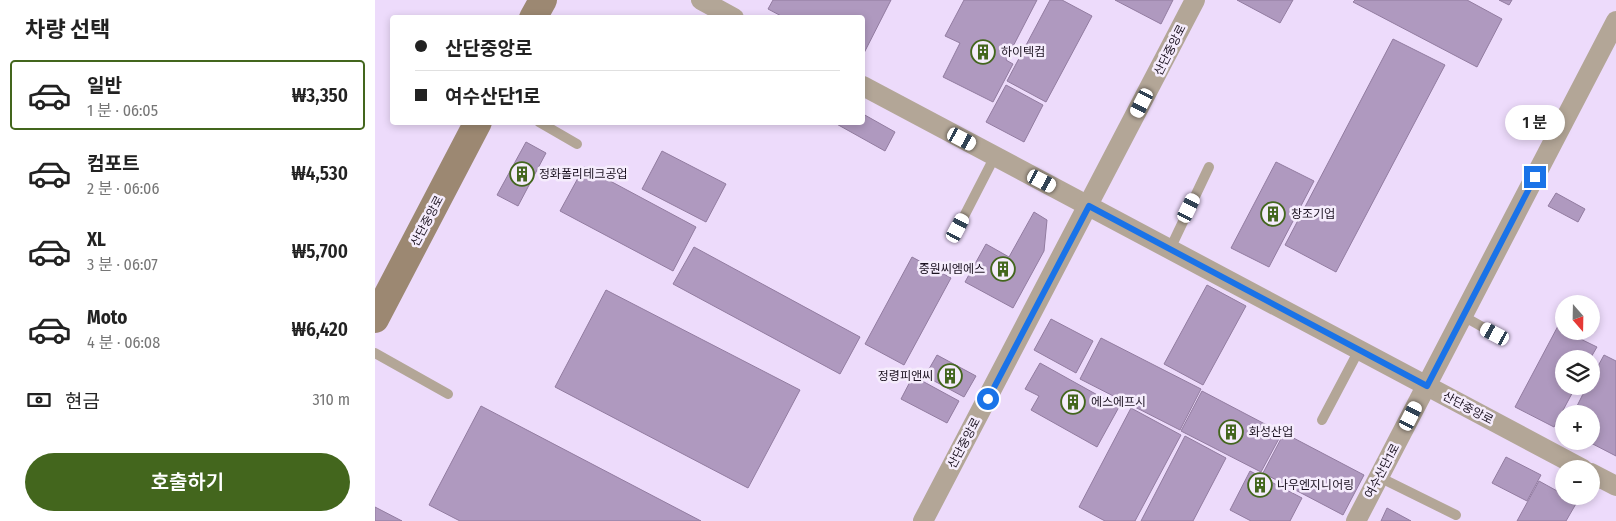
<!DOCTYPE html>
<html lang="ko">
<head>
<meta charset="utf-8">
<style>
  body { margin:0; font-family:"Fira Sans Condensed","Noto Sans KR",sans-serif; background:#f6f6f6; color:#222; height:100vh; display:flex; flex-direction:column; font-size:19px; white-space:nowrap }
  * { box-sizing:border-box; margin:0 }
  p { font-size:16px; color:#767676 }
  .icon { flex:none; width:28px; height:28px; fill:none; stroke:currentColor; stroke-width:2; stroke-linecap:round; stroke-linejoin:round }
  .map { position:relative; flex:1; overflow:hidden }
  .details { display:flex; flex-direction:column; background:#fff; width:375px }
  .details>* { flex:none }
  .banner { position:absolute; left:15px; top:15px; width:475px; height:110px; border-radius:5px; box-shadow:0 2px 8px #0003; display:grid; align-content:center; height:110px; padding:0 25px; background:#fff }
  .needle { width:32px; rotate:160deg }
  .controls { position:absolute; left:1180px; top:295px; display:grid; gap:10px }
  .controls a { display:grid; place-items:center; width:45px; height:45px; border-radius:50%; background:#fff; box-shadow:0 2px 8px #0003; font-size:25px }
  .end { position:absolute; width:22px; height:22px; margin:-11px; border:6px solid #1a73e8; background:#fff; box-shadow:0 0 0 2px #fff }
  .from { border-radius:50% }
  .bubble { position:absolute; height:35px; border-radius:18px; background:#fff; box-shadow:0 2px 8px #0003; font-size:16px; font-weight:600; line-height:35px; text-align:center }
  .car { position:absolute; width:15px; height:30px; margin:-15px -8px; border-radius:6px; box-shadow:0 0 4px 1px #0007; background:linear-gradient(#fff 24%,#345 0 40%,#fff 0 76%,#345 0 86%,#fff 0) }
  .banner b { display:flex; align-items:center; gap:18px; height:48px; font-size:19px }
  .banner b+b { border-top:1px solid #e0e0e0 }
  .banner i { width:12px; height:12px; background:#222 }
  ul { padding:0; list-style:none }
  li { display:flex; align-items:center; gap:15px; height:70px; margin:0 10px 8px; padding:0 15px; border:2px solid transparent; border-radius:5px }
  li div { flex:1 }
  li b { display:block; font-size:19px }
  li em { font-style:normal; font-weight:600 }
  li.on { border-color:#43661d }
  li>.icon { width:45px; height:45px; stroke-width:1.5 }
  h2 { padding:0 25px; font-size:22px; line-height:60px }
  .pay { display:flex; align-items:center; gap:12px; height:55px; padding:0 25px; font-size:19px }
  .pay p { margin-inline-start:auto }
  .action { display:flex; gap:10px; margin-top:auto; padding:10px 25px }
  .action a { flex:1; height:58px; border-radius:30px; background:#43661d; color:#fff; font-size:20px; font-weight:600; line-height:58px; text-align:center }
  main { display:flex; flex:1; min-height:0 }
  .map>svg:first-child { display:block }
  .building { fill:#af99bf; stroke:#927ca0 }
  .lines { fill:none; stroke-linecap:round; stroke-linejoin:round }
  .lane { stroke:#b3a697; stroke-width:10 }
  .street { stroke:#b3a697; stroke-width:20 }
  .secondary { stroke:#9c8872; stroke-width:28 }
  .route { stroke:#1a73e8; stroke-width:6 }
  .labels { text-anchor:middle; stroke-width:5; stroke-linejoin:round; paint-order:stroke }
  .street-label { font-size:12px; fill:#1b1220; stroke:#f5ecfc }
  .poi-label { font-size:12px; fill:#1b1220; stroke:#f5ecfc; text-anchor:start }
</style>
</head>
<body>
<main>
<section class="details">
<h2>차량 선택</h2>
<ul>
<li class="on"><svg class="icon" aria-label="car" viewBox="0 0 24 24"><path d="M5 17H2v-5l4-1 3-4h7l3 4 3 1v5h-3M9 17h6M6 11h13"/><circle cx="7" cy="17" r="2"/><circle cx="17" cy="17" r="2"/></svg><div><b>일반</b><p>1 분 · 06:05</p></div><em>₩3,350</em></li>
<li><svg class="icon" aria-label="car" viewBox="0 0 24 24"><path d="M5 17H2v-5l4-1 3-4h7l3 4 3 1v5h-3M9 17h6M6 11h13"/><circle cx="7" cy="17" r="2"/><circle cx="17" cy="17" r="2"/></svg><div><b>컴포트</b><p>2 분 · 06:06</p></div><em>₩4,530</em></li>
<li><svg class="icon" aria-label="car" viewBox="0 0 24 24"><path d="M5 17H2v-5l4-1 3-4h7l3 4 3 1v5h-3M9 17h6M6 11h13"/><circle cx="7" cy="17" r="2"/><circle cx="17" cy="17" r="2"/></svg><div><b>XL</b><p>3 분 · 06:07</p></div><em>₩5,700</em></li>
<li><svg class="icon" aria-label="car" viewBox="0 0 24 24"><path d="M5 17H2v-5l4-1 3-4h7l3 4 3 1v5h-3M9 17h6M6 11h13"/><circle cx="7" cy="17" r="2"/><circle cx="17" cy="17" r="2"/></svg><div><b>Moto</b><p>4 분 · 06:08</p></div><em>₩6,420</em></li>
</ul>
<div class="pay"><svg class="icon" aria-label="cash" viewBox="0 0 24 24"><path d="M3 7h18v10H3z"/><circle cx="12" cy="12" r="2"/></svg>현금<p>310 m</p></div>
<div class="action"><a>호출하기</a></div>
</section>
<div class="map">
<svg width="1241" height="521" viewBox="0 0 1241 521">
  <rect width="100%" height="100%" fill="#eddbfb"/>
  <g class="building">
    <polygon points="398,0 516,0 488,55 488,18 410,18 393,9"/>
    <polygon points="589,0 662,0 631,60 638,64 618,102 568,77 585,43 570,36"/>
    <polygon points="675,0 687,0 717,16 671,102 632,81"/>
    <polygon points="740,0 798,0 786,24"/>
    <polygon points="862,0 918,0 905,23"/>
    <polygon points="980,0 1092,0 1127,19 1102,67 978,2"/>
    <polygon points="1124,0 1137,0 1134,5"/>
    <polygon points="1018,39 1070,65 961,272 910,245"/>
    <polygon points="631,85 668,105 649,142 611,122"/>
    <polygon points="488,114 520,132 510,151 458,122 488,122"/>
    <polygon points="151,142 171,153 143,206 122,195"/>
    <polygon points="287,151 351,184 331,222 267,189"/>
    <polygon points="901,162 939,181 894,267 856,248"/>
    <polygon points="209,167 321,227 298,271 185,211"/>
    <polygon points="1181,193 1210,209 1203,222 1173,206"/>
    <polygon points="659,212 672,220 669,251 638,308 590,282 611,244 634,257"/>
    <polygon points="319,247 485,337 465,374 298,284"/>
    <polygon points="537,257 576,278 529,365 490,344"/>
    <polygon points="832,285 871,306 828,385 789,364"/>
    <polygon points="231,290 425,390 373,488 180,387"/>
    <polygon points="676,319 718,341 701,373 659,350"/>
    <polygon points="1183,326 1189,331 1222,347 1215,359 1189,359 1189,386 1201,386 1179,427 1140,407"/>
    <polygon points="726,338 826,389 805,430 705,379"/>
    <polygon points="562,355 601,376 589,397 550,376"/>
    <polygon points="1229,355 1241,361 1241,456 1212,441 1216,441 1216,414 1198,414 1212,386 1216,386 1216,379"/>
    <polygon points="665,363 744,407 722,447 656,410 664,396 650,389"/>
    <polygon points="538,376 584,401 572,423 526,399"/>
    <polygon points="827,391 907,433 886,472 806,431"/>
    <polygon points="106,406 326,521 85,521 54,505"/>
    <polygon points="756,408 806,435 760,521 730,521 704,507"/>
    <polygon points="909,433 989,475 968,515 888,473"/>
    <polygon points="810,436 851,458 818,521 766,521"/>
    <polygon points="1131,457 1166,475 1152,501 1117,483"/>
    <polygon points="875,471 927,498 915,521 876,521 855,510"/>
    <polygon points="1164,481 1202,502 1191,521 1142,521"/>
    <polygon points="0,507 27,521 0,521"/>
    <polygon points="1012,508 1036,521 1006,521"/>
  </g>
  <g class="lines">
    <g class="lane">
      <polyline points="164,122 202,144"/>
      <polyline points="583,228 620,156"/>
      <polyline points="795,249 834,167"/>
      <polyline points="1088,316 1120,334"/>
      <polyline points="0,353 73,394"/>
      <polyline points="947,420 984,350"/>
      <polyline points="1004,477 1081,515"/>
    </g>
    <g class="street">
      <polyline points="326,0 359,18"/>
      <polyline points="488,86 1208,469"/>
      <polyline points="1216,473 1241,486"/>
      <polyline points="548,521 820,0"/>
      <polyline points="981,521 1241,21"/>
    </g>
    <g class="secondary">
      <polyline points="158,18 168,0"/>
      <polyline points="0,319 103,122"/>
    </g>
  </g>
  <g class="lines">
    <polyline class="route" points="613,399 714,206 1052,386 1160,177"/>
  </g>
  <defs>
    <g id="building-ring" transform="scale(1.25)"><circle r="9.5" fill="#f5ecfc" stroke="#43661d" stroke-width="1.5"/><path d="M-4-6H4V6H1V3H-1V6H-4ZM-2.5-4.3h1.7v1.8h-1.7ZM.8-4.3h1.7v1.8H.8ZM-2.5-1h1.7V.8h-1.7ZM.8-1h1.7V.8H.8Z" fill="#43661d"/></g>
  </defs>
  <g fill-rule="evenodd">
    <use href="#building-ring" x="608" y="52"/>
    <use href="#building-ring" x="147" y="174"/>
    <use href="#building-ring" x="898" y="214"/>
    <use href="#building-ring" x="628" y="269"/>
    <use href="#building-ring" x="575" y="376"/>
    <use href="#building-ring" x="698" y="402"/>
    <use href="#building-ring" x="856" y="432"/>
    <use href="#building-ring" x="885" y="485"/>
  </g>
  <g class="labels">
    <g class="street-label">
      <text transform="translate(795 50) rotate(-63)" y="4">산단중앙로</text>
      <text transform="translate(52 221) rotate(-62)" y="4">산단중앙로</text>
      <text transform="translate(1093 408) rotate(28)" y="4">산단중앙로</text>
      <text transform="translate(589 443) rotate(-62)" y="4">산단중앙로</text>
      <text transform="translate(1007 471) rotate(-62)" y="4">여수산단1로</text>
    </g>
    <g class="poi-label">
      <text x="626" y="56">하이텍컴</text>
      <text x="164" y="178">정화폴리테크공업</text>
      <text x="916" y="218">창조기업</text>
      <text x="610" y="273" text-anchor="end">중원씨엠에스</text>
      <text x="558" y="380" text-anchor="end">정령피앤씨</text>
      <text x="716" y="406">에스에프시</text>
      <text x="874" y="436">화성산업</text>
      <text x="902" y="489">나우엔지니어링</text>
    </g>
  </g>
</svg>
<div class="controls">
<a><svg class="needle" viewBox="-14 -14 28 28"><path d="M0-13l5 13h-10z" fill="#e53935"/><path d="M0 13l5-13h-10z" fill="#767676"/></svg></a>
<a><svg class="icon" aria-label="layers" viewBox="0 0 24 24"><path d="M12 4l9 5-9 5-9-5zM3 14l9 5 9-5"/></svg></a>
<a>+</a>
<a>−</a>
</div>
<i class="end from" style="left:613px;top:399px"></i>
<i class="end" style="left:1160px;top:177px"></i>
<div class="bubble" style="left:1130px;top:105px;width:60px">1 분</div>
<i class="car" style="left:767px;top:103px;rotate:207deg"></i>
<i class="car" style="left:587px;top:139px;rotate:118deg"></i>
<i class="car" style="left:667px;top:181px;rotate:118deg"></i>
<i class="car" style="left:814px;top:208px;rotate:26deg"></i>
<i class="car" style="left:583px;top:228px;rotate:28deg"></i>
<i class="car" style="left:1120px;top:334px;rotate:298deg"></i>
<i class="car" style="left:1036px;top:416px;rotate:27deg"></i>
<div class="banner">
<b><i class="from"></i>산단중앙로</b>
<b><i></i>여수산단1로</b>
</div>
</div>
</main>
</body>
</html>
